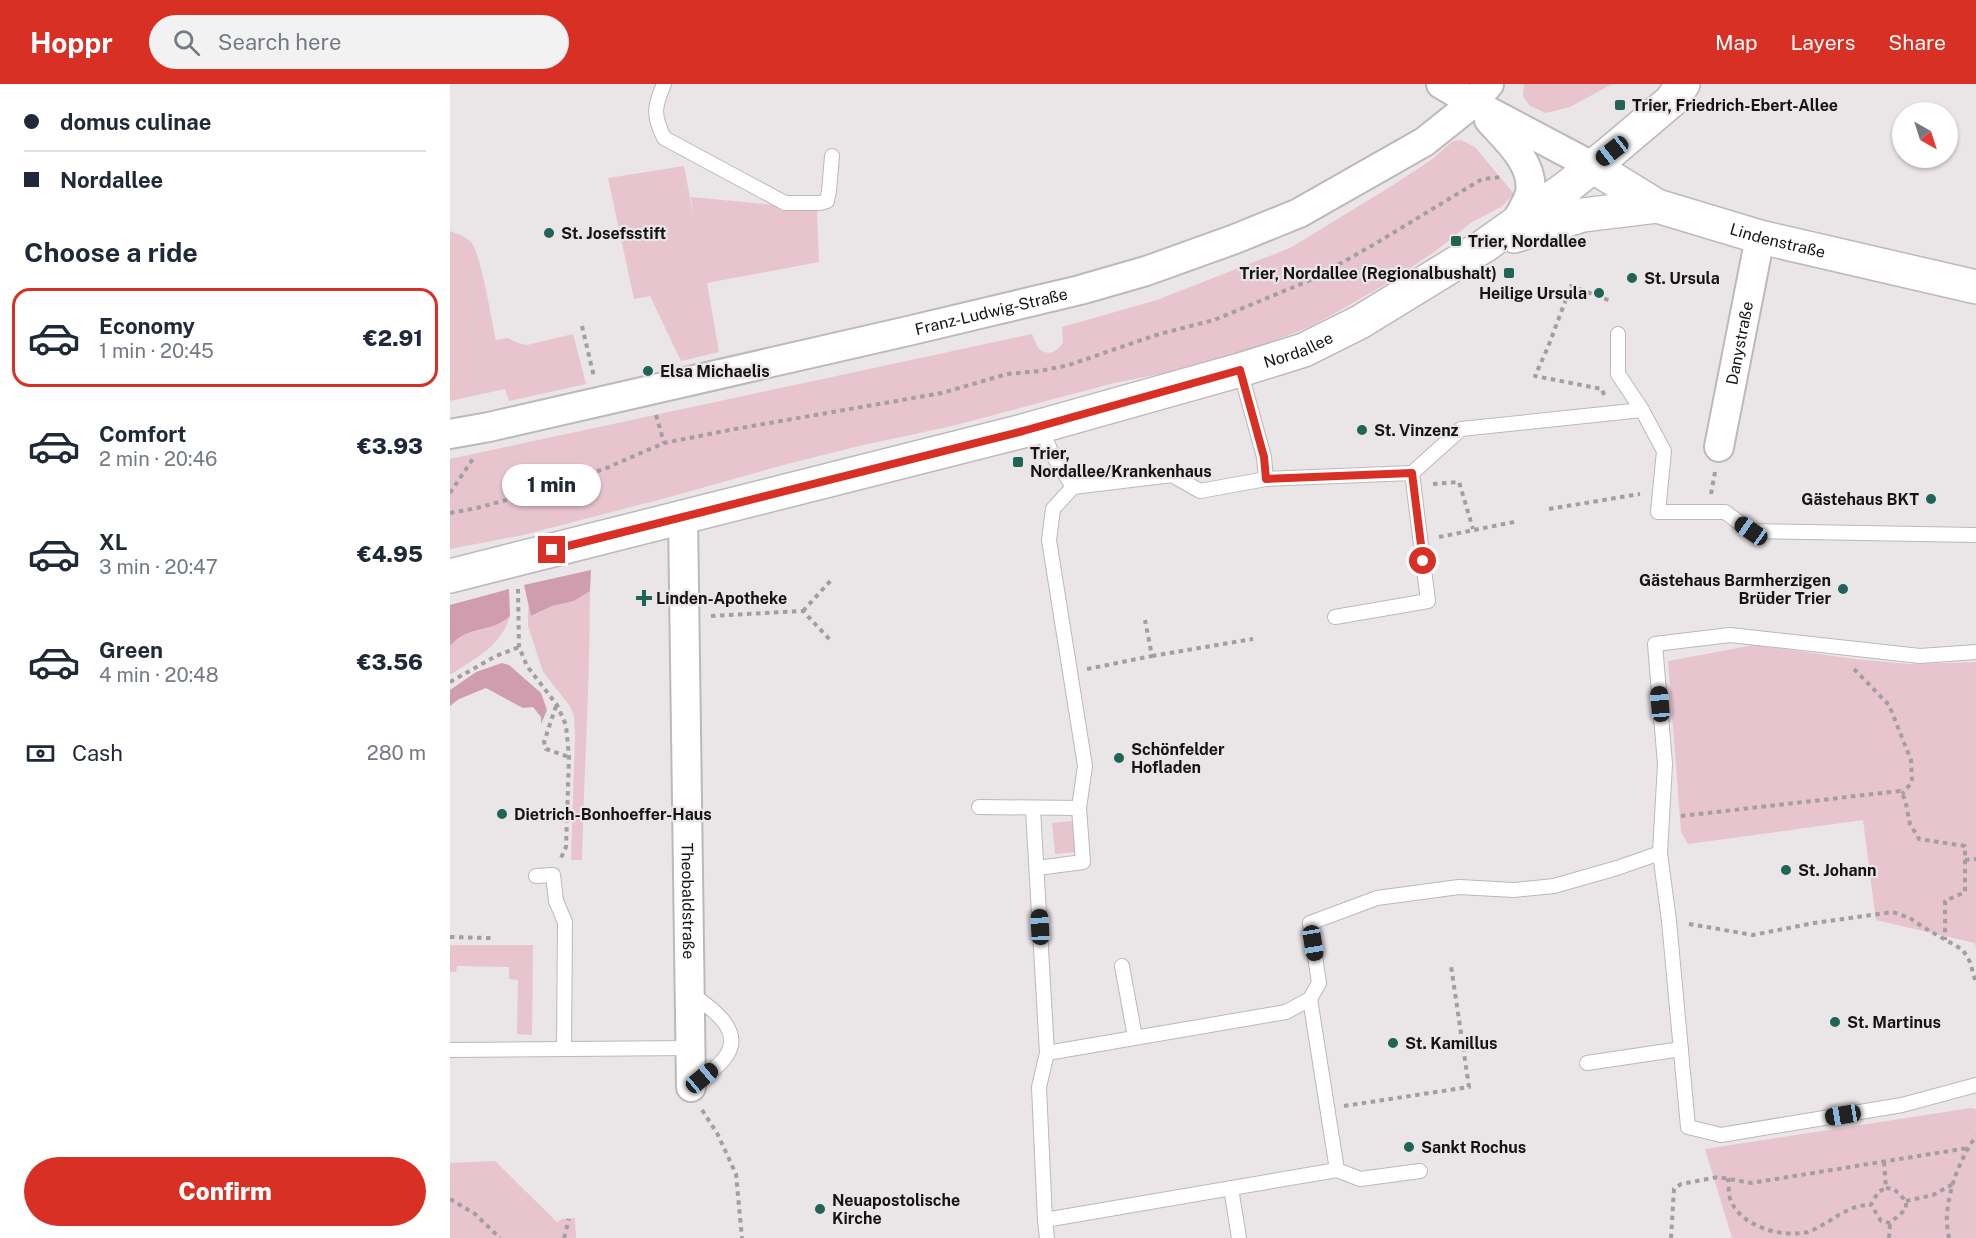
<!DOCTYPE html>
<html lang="en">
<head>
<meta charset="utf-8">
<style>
  body { margin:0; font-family:"Public Sans",sans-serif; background:#f2f2f3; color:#1f2937; height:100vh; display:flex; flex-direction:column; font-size:22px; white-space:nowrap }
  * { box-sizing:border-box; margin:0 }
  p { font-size:20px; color:#747a83 }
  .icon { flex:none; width:33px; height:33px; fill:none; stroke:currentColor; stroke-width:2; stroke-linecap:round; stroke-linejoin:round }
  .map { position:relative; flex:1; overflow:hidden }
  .side { display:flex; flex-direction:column; background:#fff; width:450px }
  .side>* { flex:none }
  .guide { display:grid; align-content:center; height:132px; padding:0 24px; background:#fff }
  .needle { width:39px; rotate:141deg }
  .buttons { position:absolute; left:1442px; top:18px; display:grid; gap:12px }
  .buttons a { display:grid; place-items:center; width:66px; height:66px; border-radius:50%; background:#fff; box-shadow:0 2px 4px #0004; font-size:30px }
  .end { position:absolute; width:27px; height:27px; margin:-14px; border:8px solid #d93025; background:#fff; box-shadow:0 0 0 3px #fff }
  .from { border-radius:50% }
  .bubble { position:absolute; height:42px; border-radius:21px; background:#fff; box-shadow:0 2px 4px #0004; font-size:20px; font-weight:800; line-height:42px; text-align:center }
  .car { position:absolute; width:18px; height:36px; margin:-18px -9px; border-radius:8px; box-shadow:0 0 4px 2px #0007; background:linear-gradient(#222 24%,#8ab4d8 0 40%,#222 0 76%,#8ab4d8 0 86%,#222 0) }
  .guide b { display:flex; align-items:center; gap:21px; height:57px; font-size:22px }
  .guide b+b { border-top:2px solid #e0e1e3 }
  .guide i { width:15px; height:15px; background:#1f2937 }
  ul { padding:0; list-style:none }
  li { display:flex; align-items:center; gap:18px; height:99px; margin:0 12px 9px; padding:0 12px; border:3px solid transparent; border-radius:18px }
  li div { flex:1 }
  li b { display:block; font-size:22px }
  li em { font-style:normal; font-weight:800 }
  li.selected { border-color:#d93025 }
  li>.icon { width:54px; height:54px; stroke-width:1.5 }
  h2 { padding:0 24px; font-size:27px; line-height:72px }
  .pay { display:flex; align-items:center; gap:15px; height:66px; padding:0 24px; font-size:22px }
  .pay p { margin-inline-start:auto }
  .action { display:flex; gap:12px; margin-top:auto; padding:12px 24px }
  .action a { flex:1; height:69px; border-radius:36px; background:#d93025; color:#fff; font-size:24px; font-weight:800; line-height:69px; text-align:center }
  header { display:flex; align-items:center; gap:36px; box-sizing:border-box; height:84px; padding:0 30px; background:#d93025; color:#fff }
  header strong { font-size:28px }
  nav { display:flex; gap:33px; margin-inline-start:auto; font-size:21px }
  .search { width:420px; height:54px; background:#f2f2f3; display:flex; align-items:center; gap:15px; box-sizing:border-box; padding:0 21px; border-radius:33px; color:#747a83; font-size:22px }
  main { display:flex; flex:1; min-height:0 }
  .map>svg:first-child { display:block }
  .green { fill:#e8c4cf }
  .forest { fill:#cf9dad }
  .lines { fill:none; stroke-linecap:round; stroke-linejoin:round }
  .service-casing { stroke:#bdb8ba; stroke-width:16 }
  .minor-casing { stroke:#bdb8ba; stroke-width:32 }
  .secondary-casing { stroke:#bdb8ba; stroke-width:36 }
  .path { stroke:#a39fa0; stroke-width:4; stroke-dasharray:4.5 4.5; stroke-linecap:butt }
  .service { stroke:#fff; stroke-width:14 }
  .minor { stroke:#fff; stroke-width:28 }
  .secondary { stroke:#fff; stroke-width:33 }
  .route { stroke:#d93025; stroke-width:8 }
  .poi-dot { fill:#1f6457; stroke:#eae5e6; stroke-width:2 }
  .labels { text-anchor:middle; stroke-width:4.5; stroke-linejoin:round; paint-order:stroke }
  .poi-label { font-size:16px; font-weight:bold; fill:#151314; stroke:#eae5e6; text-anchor:start }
  .street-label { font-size:16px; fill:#151314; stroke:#eae5e6 }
</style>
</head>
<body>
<header>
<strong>Hoppr</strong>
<div class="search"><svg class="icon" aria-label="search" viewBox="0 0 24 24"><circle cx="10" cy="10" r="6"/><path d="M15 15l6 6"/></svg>Search here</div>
<nav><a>Map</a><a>Layers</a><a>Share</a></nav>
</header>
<main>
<section class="side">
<div class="guide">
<b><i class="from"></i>domus culinae</b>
<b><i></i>Nordallee</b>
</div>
<h2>Choose a ride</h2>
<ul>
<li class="selected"><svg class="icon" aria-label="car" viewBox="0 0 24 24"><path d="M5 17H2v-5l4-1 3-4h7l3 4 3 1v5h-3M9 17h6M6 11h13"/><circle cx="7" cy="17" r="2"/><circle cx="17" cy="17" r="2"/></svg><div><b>Economy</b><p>1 min · 20:45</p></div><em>€2.91</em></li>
<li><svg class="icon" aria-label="car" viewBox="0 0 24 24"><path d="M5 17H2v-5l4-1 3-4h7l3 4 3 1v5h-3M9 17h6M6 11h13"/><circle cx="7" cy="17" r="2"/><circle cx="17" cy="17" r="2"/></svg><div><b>Comfort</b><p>2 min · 20:46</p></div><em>€3.93</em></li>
<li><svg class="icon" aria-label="car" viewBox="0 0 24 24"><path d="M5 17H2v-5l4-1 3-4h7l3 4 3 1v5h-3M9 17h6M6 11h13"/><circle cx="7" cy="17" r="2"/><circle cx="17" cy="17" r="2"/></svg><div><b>XL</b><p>3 min · 20:47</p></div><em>€4.95</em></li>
<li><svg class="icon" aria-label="car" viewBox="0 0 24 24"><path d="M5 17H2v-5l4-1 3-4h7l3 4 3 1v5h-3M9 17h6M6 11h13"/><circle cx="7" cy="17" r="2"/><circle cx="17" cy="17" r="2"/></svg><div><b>Green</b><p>4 min · 20:48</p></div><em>€3.56</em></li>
</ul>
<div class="pay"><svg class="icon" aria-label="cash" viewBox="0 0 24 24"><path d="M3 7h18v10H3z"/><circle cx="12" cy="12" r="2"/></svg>Cash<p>280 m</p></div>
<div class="action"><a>Confirm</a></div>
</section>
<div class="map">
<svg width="1526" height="1154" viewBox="0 0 1526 1154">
  <rect width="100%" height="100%" fill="#eae5e6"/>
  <g class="green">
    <polygon points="1074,0 1162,0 1120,23 1096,29 1080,22 1073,12"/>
    <path d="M1011 56 1025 63 1064 110 1051 123 1022 138 983 169 936 200 862 242 797 267 744 283 664 299 502 342 409 362 337 380 216 414 73 451 0 465V375L582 250 588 264C598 273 606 268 613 259L612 243 707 216 840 164 940 103 981 76 1003 57Z"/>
    <polygon points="234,82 243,130 241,113 367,125 369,178 257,199 269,268 231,277 200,212 184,215 158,94"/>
    <path d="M0 147C7 150 16 152 21 158 32 173 41 235 46 256L58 254 68 259 77 261 123 250 136 300 59 317 55 305 0 317Z"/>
    <path d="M140 507C140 597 134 686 132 776H121L125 653 124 632 120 622 93 588 78 542V522L82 532 102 522 124 517Z"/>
    <path d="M60 532C51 563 25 574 0 591V562C19 540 41 550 60 532Z"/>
    <polygon points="1304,561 1405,575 1459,580 1526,578 1526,864 1525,859 1426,836 1413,736 1238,760 1231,748 1218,577"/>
    <polygon points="623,737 626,768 605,770 602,739"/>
    <polygon points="0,861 83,861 82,951 67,950 68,896 59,895 59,883 7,882 6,888 0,888"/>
    <polygon points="1521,1024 1526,1025 1526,1154 1282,1154 1255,1065"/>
    <polygon points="45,1077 107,1138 112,1135 125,1134 126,1154 0,1154 0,1079"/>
  </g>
  <g class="forest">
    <polygon points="141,486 140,507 124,517 102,522 81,532 74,501"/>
    <path d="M59 505 60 532C41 550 19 540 0 562V521Z"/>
    <polygon points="52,579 59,581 91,609 97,626 91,640 91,633 83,623 73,624 36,604 9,615 0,622 0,606 26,588"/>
  </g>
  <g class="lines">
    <g class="service-casing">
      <g id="service">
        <path d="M214 0C204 23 203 31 214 54L335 119H370L377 117 379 107 382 72"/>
        <polyline points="1168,250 1168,290 1192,326 1214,367 1208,428 1275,428 1301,447 1526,451"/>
        <polyline points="790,286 814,373 816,395"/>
        <polyline points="591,342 601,368 623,403"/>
        <polyline points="962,389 1011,345 1192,326"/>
        <polyline points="1526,568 1470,572 1280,551 1205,560 1215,680 1210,769 1219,837 1238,1043 1271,1051 1452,1021 1526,1001"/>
        <polyline points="529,723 629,724"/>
        <polyline points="583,725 597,969 589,1003 595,1136 887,1086"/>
        <polyline points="587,784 633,778 629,724 635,682 599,456 603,425 623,403 722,391 750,407 816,395 962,389 978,517 885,533"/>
        <polyline points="86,792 103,791 106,817 115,838 114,965"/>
        <polyline points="672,882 685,953"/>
        <path d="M240 909C260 923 297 947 274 975 265 986 252 994 241 1003"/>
        <polyline points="860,915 887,1086 910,1095 970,1087"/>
        <polyline points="0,966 241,964"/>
        <polyline points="597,969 836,928 860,915 869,899 860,839 927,814 1009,803 1064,806 1104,802 1167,784 1210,769"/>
        <polyline points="1137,979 1231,965"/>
        <polyline points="781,1104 789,1154"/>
        <polyline points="595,1136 597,1154"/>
      </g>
    </g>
    <g class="minor-casing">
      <g id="minor">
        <polyline points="991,0 1023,19 1142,82"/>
        <path d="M1039 36C1056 55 1085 80 1080 109 1078 118 1070 130 1065 139"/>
        <path id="s1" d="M0 350 39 343 458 247 630 206 696 187 785 155 849 129 974 58 1023 19 1039 0"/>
        <path id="s2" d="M1269 363 1310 153"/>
        <path id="s3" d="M233 433 241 1003"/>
      </g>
    </g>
    <g class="secondary-casing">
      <g id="secondary">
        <path id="s4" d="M1142 82 1207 122 1310 153 1526 203"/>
        <polyline points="1064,152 1133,131 1207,122"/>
        <path id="s5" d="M0 492 573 347 790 286 854 266 910 238 1034 162 1116 104 1162 67 1221 17 1233 0"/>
      </g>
    </g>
    <g class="path">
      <polyline points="132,242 144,293"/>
      <polyline points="1154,311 1152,305 1085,292 1098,263 1121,202 1161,217"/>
      <polyline points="206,331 214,359"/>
      <polyline points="983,400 1009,398 1023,445"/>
      <polyline points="0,409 24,373"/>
      <polyline points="1261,410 1265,388"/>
      <polyline points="1099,425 1190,410"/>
      <polyline points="0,429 27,424 71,412 154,385 214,359 285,345 492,309 557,290 590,287 619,281 706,251 764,236 863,195 923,161 1032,95 1053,93"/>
      <polyline points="989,453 1064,438"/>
      <polyline points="68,505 69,563 77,582 107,621 116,641 119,673 116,763 111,774"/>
      <polyline points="353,527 383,494"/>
      <polyline points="261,532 353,527 382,558"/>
      <polyline points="702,572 803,555"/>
      <polyline points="637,585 702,572 695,536"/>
      <polyline points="1404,585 1439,621 1461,676 1462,698 1452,710"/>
      <polyline points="0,598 46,572 69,563"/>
      <polyline points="106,622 94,658 96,665 119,673"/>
      <polyline points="1231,732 1450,707 1455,715 1460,740 1469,755 1515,762 1515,808 1495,817 1495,856"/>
      <polyline points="1515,776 1526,775"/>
      <polyline points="1239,840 1303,851 1364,839 1443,828 1460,834 1473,843 1513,866 1520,878 1526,899"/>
      <polyline points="0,853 41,854"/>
      <polyline points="894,1022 1019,1003 1001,882"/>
      <polyline points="252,1026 267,1049 286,1090 292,1154"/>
      <polyline points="1434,1078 1436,1104"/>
      <path d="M1278 1094C1279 1101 1278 1111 1281 1117 1292 1143 1332 1154 1358 1148 1380 1140 1397 1120 1421 1121"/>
      <polygon points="1436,1104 1444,1105 1456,1117 1456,1125 1440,1139 1431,1137 1421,1121 1428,1108"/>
      <polyline points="0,1115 25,1130 50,1154"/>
      <polyline points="1456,1117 1483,1111 1503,1100"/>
      <polyline points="114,1154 119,1135"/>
      <polyline points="1221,1154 1224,1105 1231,1100 1268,1093 1301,1099 1518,1064"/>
      <polyline points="1439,1154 1440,1140"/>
      <path d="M1499 1154C1498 1147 1496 1138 1497 1131 1499 1103 1510 1075 1526 1052"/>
    </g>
    <use href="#service" class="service"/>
    <use href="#minor" class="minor"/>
    <use href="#secondary" class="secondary"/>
  </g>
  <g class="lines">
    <polyline class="route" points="102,466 573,347 790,286 814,373 816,395 962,389 973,477"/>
  </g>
  <g class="poi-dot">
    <rect x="1164" y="15" width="12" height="12" rx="3"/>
    <circle cx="99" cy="149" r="6"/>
    <rect x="1000" y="151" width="12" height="12" rx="3"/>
    <rect x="1053" y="183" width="12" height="12" rx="3"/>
    <circle cx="1182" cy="194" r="6"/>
    <circle cx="1149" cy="209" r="6"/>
    <circle cx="198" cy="287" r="6"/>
    <circle cx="912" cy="346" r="6"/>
    <rect x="562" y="372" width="12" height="12" rx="3"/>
    <circle cx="1481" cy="415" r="6"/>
    <circle cx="1393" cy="505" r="6"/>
    <path d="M191 505h6v6h6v6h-6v6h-6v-6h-6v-6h6z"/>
    <circle cx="669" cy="674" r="6"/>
    <circle cx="52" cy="730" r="6"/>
    <circle cx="1336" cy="786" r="6"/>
    <circle cx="1385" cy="938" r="6"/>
    <circle cx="943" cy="959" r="6"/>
    <circle cx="959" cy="1063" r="6"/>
    <circle cx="370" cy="1125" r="6"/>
  </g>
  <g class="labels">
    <g class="poi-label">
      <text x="1182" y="27">Trier, Friedrich-Ebert-Allee</text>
      <text x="111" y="155">St. Josefsstift</text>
      <text x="1018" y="163">Trier, Nordallee</text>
      <text x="1047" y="195" text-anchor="end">Trier, Nordallee (Regionalbushalt)</text>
      <text x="1194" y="200">St. Ursula</text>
      <text x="1137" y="215" text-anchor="end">Heilige Ursula</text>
      <text x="210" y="293">Elsa Michaelis</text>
      <text x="924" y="352">St. Vinzenz</text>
      <text x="580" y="375">Trier,<tspan x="580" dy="18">Nordallee/Krankenhaus</tspan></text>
      <text x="1469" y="421" text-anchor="end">Gästehaus BKT</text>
      <text x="1381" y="502" text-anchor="end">Gästehaus Barmherzigen<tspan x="1381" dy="18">Brüder Trier</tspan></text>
      <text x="206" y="520">Linden-Apotheke</text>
      <text x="681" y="671">Schönfelder<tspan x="681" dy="18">Hofladen</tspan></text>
      <text x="64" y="736">Dietrich-Bonhoeffer-Haus</text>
      <text x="1348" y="792">St. Johann</text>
      <text x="1397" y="944">St. Martinus</text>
      <text x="955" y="965">St. Kamillus</text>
      <text x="971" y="1069">Sankt Rochus</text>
      <text x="382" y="1122">Neuapostolische<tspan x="382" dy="18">Kirche</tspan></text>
    </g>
    <g class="street-label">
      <text dy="6" stroke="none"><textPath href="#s4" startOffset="202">Lindenstraße</textPath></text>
      <text dy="6" stroke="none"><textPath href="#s1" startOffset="555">Franz-Ludwig-Straße</textPath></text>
      <text dy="6" stroke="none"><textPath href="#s2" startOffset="106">Danystraße</textPath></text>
      <text dy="6" stroke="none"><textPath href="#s5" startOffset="878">Nordallee</textPath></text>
      <text dy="6" stroke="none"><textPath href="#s3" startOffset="384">Theobaldstraße</textPath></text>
    </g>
  </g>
</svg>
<div class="buttons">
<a><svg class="needle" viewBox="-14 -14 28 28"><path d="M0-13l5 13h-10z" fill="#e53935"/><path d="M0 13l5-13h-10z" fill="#747a83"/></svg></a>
</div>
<i class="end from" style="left:973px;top:477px"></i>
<i class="end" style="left:102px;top:466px"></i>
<div class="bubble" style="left:52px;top:380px;width:99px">1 min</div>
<i class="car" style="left:1162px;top:67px;rotate:232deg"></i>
<i class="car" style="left:1301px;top:447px;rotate:305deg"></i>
<i class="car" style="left:1210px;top:620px;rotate:355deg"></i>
<i class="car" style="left:590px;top:843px;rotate:357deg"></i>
<i class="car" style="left:863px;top:859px;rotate:171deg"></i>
<i class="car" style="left:252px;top:994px;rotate:50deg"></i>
<i class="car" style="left:1393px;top:1031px;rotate:261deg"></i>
</div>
</main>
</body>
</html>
